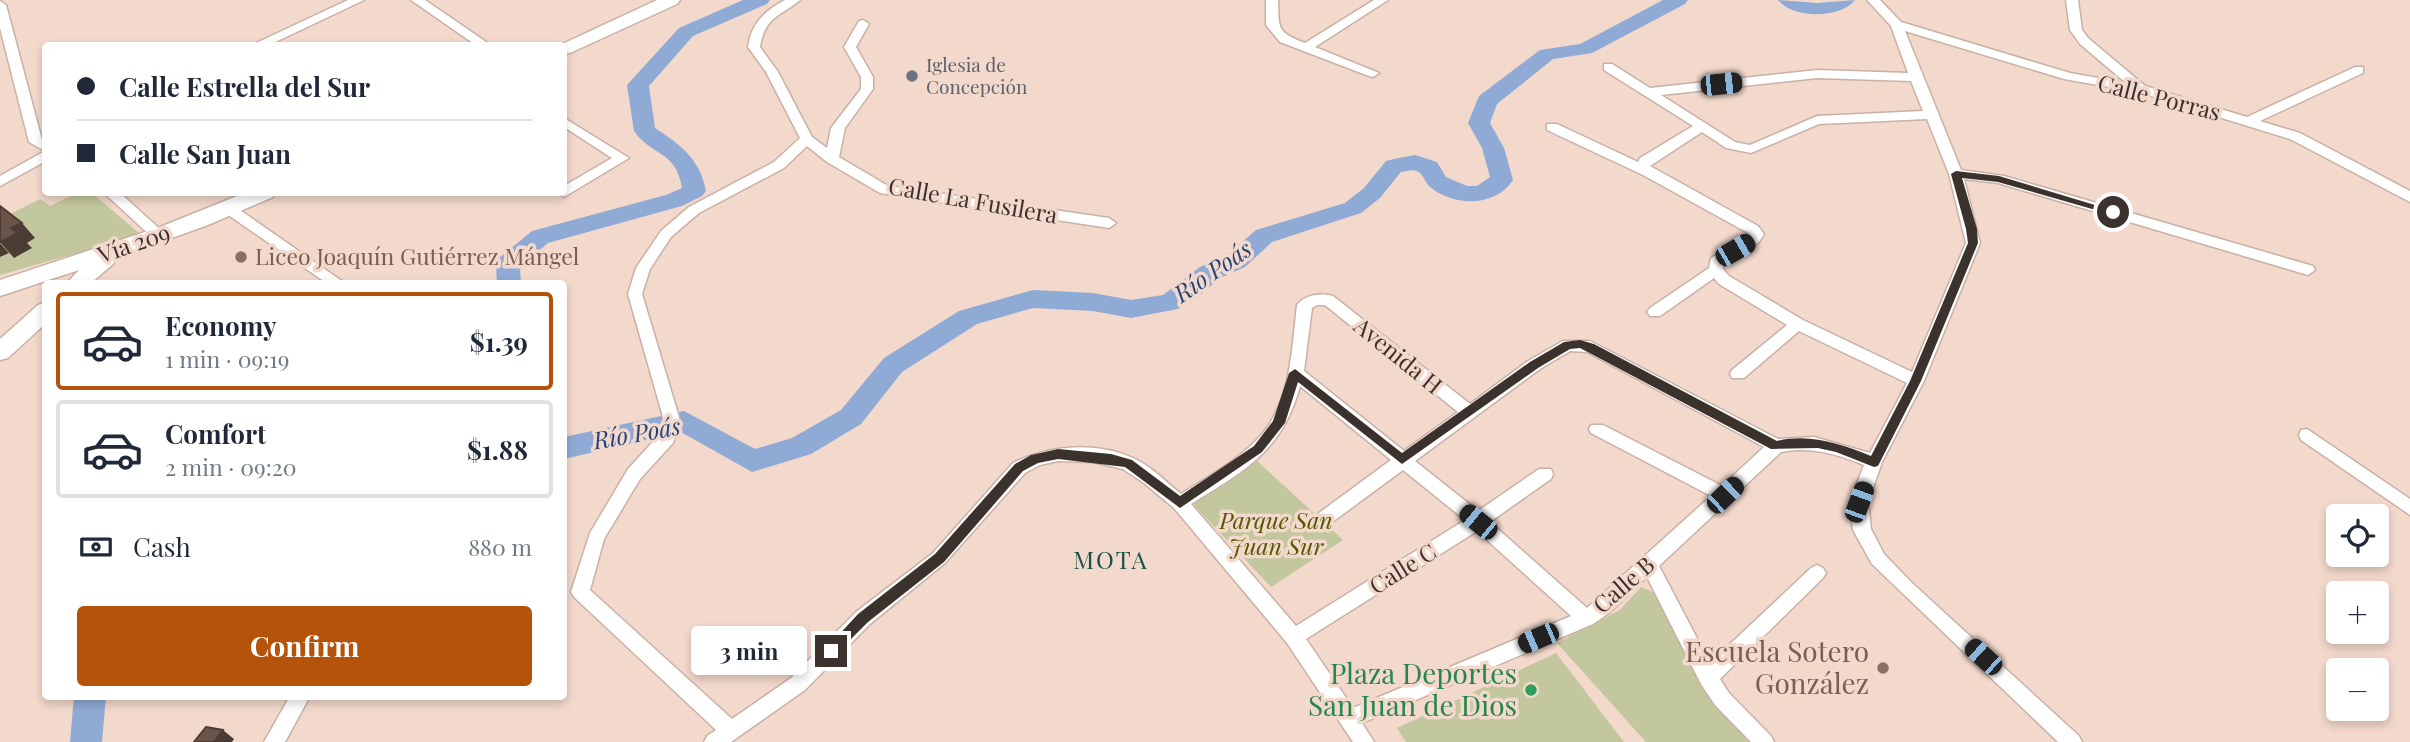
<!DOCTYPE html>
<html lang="en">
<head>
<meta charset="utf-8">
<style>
  body { margin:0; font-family:"Playfair Display",serif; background:#f2f2f3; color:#1f2937; height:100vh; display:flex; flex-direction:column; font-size:26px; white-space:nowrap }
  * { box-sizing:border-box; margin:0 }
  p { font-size:23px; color:#747a83 }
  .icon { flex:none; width:38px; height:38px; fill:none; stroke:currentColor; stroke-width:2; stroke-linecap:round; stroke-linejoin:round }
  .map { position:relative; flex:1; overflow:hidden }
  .drawer { position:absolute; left:42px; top:280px; width:525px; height:420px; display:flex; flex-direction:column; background:#fff; border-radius:7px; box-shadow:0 4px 10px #0003 }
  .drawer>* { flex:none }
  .top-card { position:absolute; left:42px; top:42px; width:525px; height:154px; border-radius:7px; box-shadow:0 4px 10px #0003; display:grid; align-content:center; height:154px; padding:0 35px; background:#fff }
  .buttons { position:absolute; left:2326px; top:504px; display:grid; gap:14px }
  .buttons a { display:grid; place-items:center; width:63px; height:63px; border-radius:7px; background:#fff; box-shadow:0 4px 10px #0003; font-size:35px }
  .end { position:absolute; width:32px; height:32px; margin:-16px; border:9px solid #3c322d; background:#fff; box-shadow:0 0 0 4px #fff }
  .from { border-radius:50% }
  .bubble { position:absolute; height:49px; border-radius:7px; background:#fff; box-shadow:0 4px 10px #0003; font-size:23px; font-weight:700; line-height:49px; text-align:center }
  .car { position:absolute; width:21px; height:42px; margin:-21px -10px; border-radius:9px; box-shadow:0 0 5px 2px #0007; background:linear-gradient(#222 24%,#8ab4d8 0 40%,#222 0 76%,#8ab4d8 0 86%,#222 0) }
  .top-card b { display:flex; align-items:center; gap:24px; height:66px; font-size:26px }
  .top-card b+b { border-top:2px solid #e0e1e3 }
  .top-card i { width:18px; height:18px; background:#1f2937 }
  ul { padding:12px 0 0; list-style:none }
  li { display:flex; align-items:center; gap:21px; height:98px; margin:0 14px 10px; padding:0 21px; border:4px solid #e0e1e3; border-radius:7px }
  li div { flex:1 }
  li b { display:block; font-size:26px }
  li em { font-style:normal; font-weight:700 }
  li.on { border-color:#b45309 }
  li>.icon { width:63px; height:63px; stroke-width:1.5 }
  .pay { display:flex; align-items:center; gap:18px; height:77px; padding:0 35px; font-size:26px }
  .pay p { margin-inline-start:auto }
  .cta { display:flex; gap:14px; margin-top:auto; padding:14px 35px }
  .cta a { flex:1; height:80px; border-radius:7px; background:#b45309; color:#fff; font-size:28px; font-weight:700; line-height:80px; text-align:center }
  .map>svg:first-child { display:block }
  .green { fill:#c2c79d }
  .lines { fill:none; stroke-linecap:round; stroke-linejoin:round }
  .river { fill:#8faad5; fill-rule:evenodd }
  .street-casing { stroke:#cab0a5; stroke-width:3 }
  .secondary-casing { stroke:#cab0a5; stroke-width:3 }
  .street { fill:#fff; fill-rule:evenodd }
  .secondary { fill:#fff; fill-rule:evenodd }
  .shaded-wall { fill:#4b3c34 }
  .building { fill:#6b554b; stroke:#4b3c34; stroke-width:2 }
  .route { fill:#3c322d }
  .worship-dot { fill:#6b7280; stroke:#f3d8cc; stroke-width:2.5 }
  .education-dot { fill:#8d6e63; stroke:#f3d8cc; stroke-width:2.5 }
  .leisure-dot { fill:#2e9e5b; stroke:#f3d8cc; stroke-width:2.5 }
  .labels { text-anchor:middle; stroke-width:7; stroke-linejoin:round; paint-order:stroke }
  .far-worship-label { font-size:19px; fill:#5b616d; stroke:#f3d8cc; text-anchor:start }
  .street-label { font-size:23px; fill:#3c322d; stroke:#f3d8cc }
  .education-label { font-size:23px; fill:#785e54; stroke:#f3d8cc; text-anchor:start }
  .park-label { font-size:23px; font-style:italic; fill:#535700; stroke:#f3d8cc }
  .water-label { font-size:24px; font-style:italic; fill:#23457a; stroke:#f3d8cc }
  .neighbourhood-label { font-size:24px; letter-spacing:2px; fill:#165049; stroke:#f3d8cc }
  .near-education-label { font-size:28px; fill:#785e54; stroke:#f3d8cc; text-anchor:end }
  .near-leisure-label { font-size:28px; fill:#27864d; stroke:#f3d8cc; text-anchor:end }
</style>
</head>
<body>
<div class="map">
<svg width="2410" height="742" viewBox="0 0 2410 742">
  <rect width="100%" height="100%" fill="#f3d8cc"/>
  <g class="green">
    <polygon points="77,193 92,193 141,235 0,275 0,219 40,199 50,206"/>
    <polygon points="1256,460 1343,540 1271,587 1193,504"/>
    <polygon points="1641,587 1658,594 1755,742 1646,742 1557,643 1620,610"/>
    <polygon points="1556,653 1624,742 1406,742 1397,728"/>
  </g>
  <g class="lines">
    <g class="river">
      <path d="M743 0H770L767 4 693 36 649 86 655 128C681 145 700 159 706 191L702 196 682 206 548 243 520 267 521 284H497L496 264 499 258 532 231 666 195 682 188C676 150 651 156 634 131L627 85 679 28Z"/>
      <path d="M1663 0H1688L1685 4 1592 53 1553 59 1497 104 1490 123 1504 148 1513 180C1496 207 1454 207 1430 187 1425 183 1424 174 1417 171 1412 169 1407 171 1401 172L1380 198 1361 213 1272 242 1245 267 1218 279 1203 293 1178 309 1131 318 1093 311 1033 308 977 324 902 372 861 424 811 454 752 472 681 432 564 459V437L684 411 755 449 792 438 841 410 884 358 959 311 1033 290 1093 293 1131 300 1163 295 1200 267 1227 255 1256 230 1345 203 1364 188 1386 161 1394 159 1415 155 1437 162 1446 177 1467 186H1477L1490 177 1482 148 1468 123 1479 96 1540 50 1580 44Z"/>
      <path d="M1778 0 1817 3 1855 0C1840 19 1793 19 1778 0Z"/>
      <polygon points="74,696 106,696 102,742 70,742"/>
    </g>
    <g class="street-casing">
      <g id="street">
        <polygon points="348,0 364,0 267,46 250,46"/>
        <polygon points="411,0 425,0 492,46 477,46"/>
        <path d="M785 0H800C780 17 765 16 760 47L778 72 812 137 827 148 831 128 861 89V77L844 47 859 21 863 20 869 24 856 47 873 77V89L845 128 839 157 888 186 1109 218 1116 223 1109 228 880 193 827 162 807 146 784 168 699 213 671 237 650 269 642 294 681 424 673 443 640 479 604 539 590 590 732 719 791 678 856 612 933 553 1013 463C1048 445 1097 441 1133 458 1151 466 1166 482 1181 494 1209 476 1241 459 1263 433 1291 399 1292 347 1297 305 1306 294 1321 293 1333 296L1470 404 1528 361 1563 341H1590L1778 439 1814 437 1870 453 1907 383 1799 331 1744 378H1732L1730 374 1732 370 1787 325 1719 284 1714 278 1660 316H1650L1647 312 1650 308 1709 268 1711 258 1750 234 1643 175 1547 130V124H1557L1638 162 1640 158 1693 126 1604 70V64H1612L1650 88 1817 70 1908 73 1891 26 1867 0H1880L1901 22 2070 73 2126 83 2080 44 2070 30 2066 0H2078L2082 30 2088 38 2145 86 2247 117 2355 67H2363V73L2260 121 2300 133 2410 191V202L2290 139 2138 92 2064 79 1905 31 1961 170 2004 176 2313 266 2315 270 2308 275 1998 183 1964 179 1980 243 1924 381 1882 462 1868 502 1871 529 1884 554 1911 582 2079 736 2082 742H2058L1872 564 1853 530 1850 502 1864 465C1837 454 1810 446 1781 452L1659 566 1710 663 1811 568 1817 565 1823 568 1826 573 1823 578 1720 679 1729 693 1771 736 1774 742H1751L1715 705 1701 684 1647 577 1609 613 1593 624 1362 723 1374 742H1353L1287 643 1174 508 1144 483 1123 469 1093 462 1058 461 1040 465 1025 473 945 563 870 624 805 690 731 742H704L707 736 716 730 574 597 571 592 590 533 628 469 660 434 665 424 628 294 636 268 661 231 689 207 774 162 800 138 766 72 748 47C751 24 764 11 785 0ZM1817 78 1911 81 1923 111 1817 116 1750 145 1735 142 1661 95ZM1927 119 1949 174 1966 243 1912 372 1803 320 1729 276 1723 269V264L1759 242 1764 234 1758 226 1650 166 1702 132 1726 148 1751 153 1819 124ZM1317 305H1325L1458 412 1404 451 1304 371 1312 308ZM1570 351 1587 352 1764 447 1722 486 1603 425H1591L1589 429 1591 433 1711 496 1587 608 1490 522 1551 479 1553 474 1551 469H1539L1478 511 1415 461 1540 369ZM1300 386 1391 460 1319 513 1316 518 1319 523 1325 525 1331 523 1403 470 1465 520 1296 626 1191 504C1245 470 1282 452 1300 386ZM1477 531 1571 616 1353 708 1306 639Z"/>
        <path d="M1266 0H1278C1279 28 1276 32 1305 43L1374 0H1388L1315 47 1379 73 1373 77 1369 76 1280 42 1266 25Z"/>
        <polygon points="0,1 6,5 42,140 46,141 46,161 0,186 0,176 45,151 29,142 0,28"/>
        <polygon points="564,118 629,158 564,197 557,192 564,192 564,186 612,158 564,127"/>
        <polygon points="103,192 119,192 163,232 165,235 163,238 153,238"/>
        <polygon points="229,204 234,206 346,284 328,284 224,212 222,209"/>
        <polygon points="2307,429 2410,499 2410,515 2301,440 2299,435 2301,430"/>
        <polygon points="290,696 310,696 285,742 264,742"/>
      </g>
    </g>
    <g class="secondary-casing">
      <g id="secondary">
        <polygon points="657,0 680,0 677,4 570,53 564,54 564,46 558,46"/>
        <polygon points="247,192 276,192 273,197 208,225 116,258 113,264 90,284 66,284 79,270 0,296 0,280 160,227"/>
        <polygon points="46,302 46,323 8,358 0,360 0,339 38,305"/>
      </g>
    </g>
    <use href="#street" class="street"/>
    <use href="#secondary" class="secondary"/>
  </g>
  <g class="shaded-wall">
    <polygon points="22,223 35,238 27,243 32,248 14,258 0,242 11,228"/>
    <polygon points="0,243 9,253 0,257"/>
    <polygon points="223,730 234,739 232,742 214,742"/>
  </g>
  <g class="building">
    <polygon points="0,206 22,223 11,228 18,233 0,242"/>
    <polygon points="206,727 223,730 214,742 194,742"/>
  </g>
  <path class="route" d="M1956 171 1999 176 2118 212 2113 215 1998 182 1962 178 1977 229 1978 243 1921 381 1878 466 1874 467 1836 452 1818 448 1771 449 1580 348 1570 349 1538 368 1402 464 1298 382 1285 423 1262 452 1180 508 1125 467 1058 459 1038 463 1023 471 944 562 868 622 835 655 831 657 824 651 858 614 935 554 1015 464 1031 455 1058 449 1111 454 1132 460 1180 496 1254 446 1273 421 1289 373 1295 369 1402 453 1530 362 1564 342 1580 340 1594 344 1777 441C1810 433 1841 444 1871 456L1910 381 1968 243 1966 229 1951 174Z"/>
  <circle class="worship-dot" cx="912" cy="76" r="7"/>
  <g class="education-dot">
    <circle cx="241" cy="257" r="7"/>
    <circle cx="1883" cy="668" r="7"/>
  </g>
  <circle class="leisure-dot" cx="1531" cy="690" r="7"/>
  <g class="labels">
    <g class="far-worship-label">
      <text x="926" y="72">Iglesia de<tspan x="926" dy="22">Concepción</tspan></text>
    </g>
    <g class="street-label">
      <text transform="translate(2159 98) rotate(14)" y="8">Calle Porras</text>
      <text transform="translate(973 201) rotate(10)" y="8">Calle La Fusilera</text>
      <text transform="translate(134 244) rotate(-19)" y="8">Vía 209</text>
      <text transform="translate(1398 356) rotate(39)" y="8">Avenida H</text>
      <text transform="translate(1403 569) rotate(-32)" y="8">Calle C</text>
      <text transform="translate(1624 585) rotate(-41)" y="8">Calle B</text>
    </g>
    <g class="education-label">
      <text x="255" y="265">Liceo Joaquín Gutiérrez Mángel</text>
    </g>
    <g class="park-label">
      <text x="1276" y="529">Parque San<tspan x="1276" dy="26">Juan Sur</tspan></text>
    </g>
    <g class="water-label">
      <text transform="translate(1213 272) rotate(-35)" y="8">Río Poás</text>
      <text transform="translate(637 434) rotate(-10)" y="8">Río Poás</text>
    </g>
    <g class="neighbourhood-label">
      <text x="1111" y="569">MOTA</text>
    </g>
    <g class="near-education-label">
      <text x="1869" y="662">Escuela Sotero<tspan x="1869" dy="32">González</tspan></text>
    </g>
    <g class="near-leisure-label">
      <text x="1517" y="684">Plaza Deportes<tspan x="1517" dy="32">San Juan de Dios</tspan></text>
    </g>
  </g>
</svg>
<div class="buttons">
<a><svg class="icon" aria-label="locate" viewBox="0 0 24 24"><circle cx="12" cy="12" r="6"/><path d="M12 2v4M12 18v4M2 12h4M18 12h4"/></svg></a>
<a>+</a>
<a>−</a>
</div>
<i class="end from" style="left:2113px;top:212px"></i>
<i class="end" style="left:831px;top:651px"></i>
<div class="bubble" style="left:691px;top:626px;width:116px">3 min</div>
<i class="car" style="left:1721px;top:84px;rotate:84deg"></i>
<i class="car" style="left:1735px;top:250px;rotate:60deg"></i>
<i class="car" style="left:1725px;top:495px;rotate:46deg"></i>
<i class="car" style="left:1859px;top:502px;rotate:20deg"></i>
<i class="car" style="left:1478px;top:522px;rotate:309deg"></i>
<i class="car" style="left:1538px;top:638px;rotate:247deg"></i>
<i class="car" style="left:1983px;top:657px;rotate:312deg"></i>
<div class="top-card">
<b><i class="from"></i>Calle Estrella del Sur</b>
<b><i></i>Calle San Juan</b>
</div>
<section class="drawer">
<ul>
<li class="on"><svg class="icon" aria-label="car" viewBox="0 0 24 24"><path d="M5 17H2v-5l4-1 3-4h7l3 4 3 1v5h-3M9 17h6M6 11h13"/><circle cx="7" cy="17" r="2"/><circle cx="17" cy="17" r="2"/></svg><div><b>Economy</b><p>1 min · 09:19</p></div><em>$1.39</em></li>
<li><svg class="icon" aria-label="car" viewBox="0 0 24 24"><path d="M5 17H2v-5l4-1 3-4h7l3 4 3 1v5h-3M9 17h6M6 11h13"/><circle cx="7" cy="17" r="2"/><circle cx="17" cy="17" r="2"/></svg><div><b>Comfort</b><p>2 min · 09:20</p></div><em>$1.88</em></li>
</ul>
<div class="pay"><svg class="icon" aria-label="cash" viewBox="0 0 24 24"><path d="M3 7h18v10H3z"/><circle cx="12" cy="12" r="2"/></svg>Cash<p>880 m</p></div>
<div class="cta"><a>Confirm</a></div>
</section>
</div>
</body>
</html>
